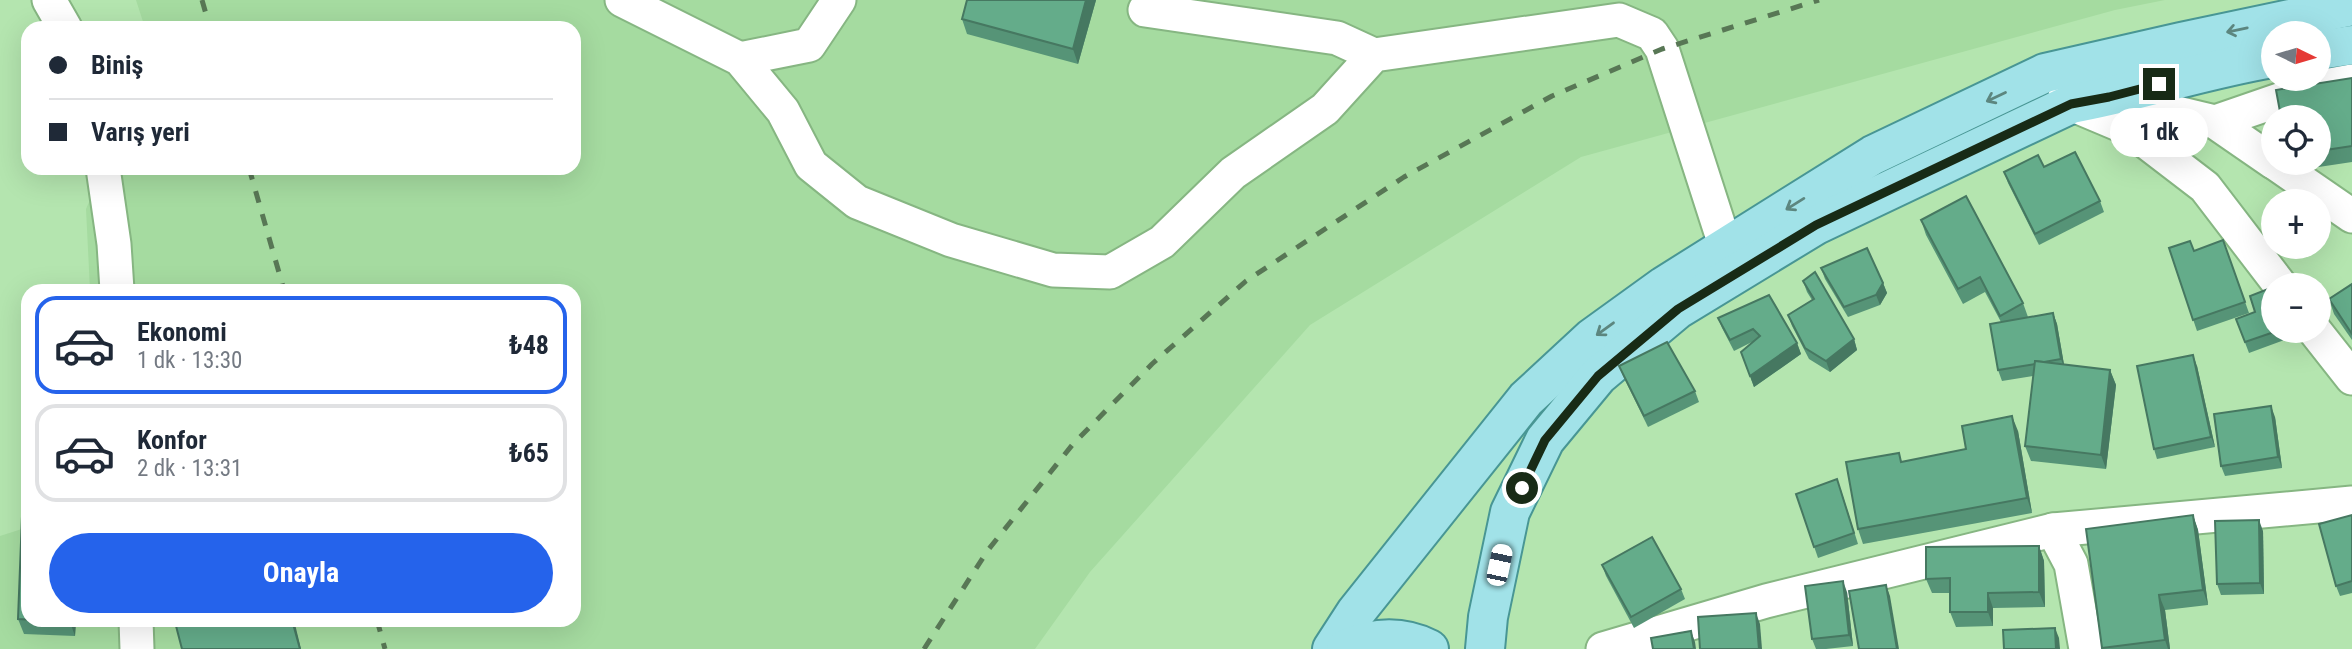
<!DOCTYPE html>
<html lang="tr">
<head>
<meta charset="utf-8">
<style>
  body { margin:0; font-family:"Roboto Condensed",sans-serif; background:#f6f6f7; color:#1f2937; height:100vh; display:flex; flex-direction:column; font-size:26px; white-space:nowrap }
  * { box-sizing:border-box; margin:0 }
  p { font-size:23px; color:#747a83 }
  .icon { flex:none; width:38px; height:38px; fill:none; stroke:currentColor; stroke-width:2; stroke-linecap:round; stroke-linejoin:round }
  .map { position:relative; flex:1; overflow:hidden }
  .details { position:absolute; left:21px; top:284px; width:560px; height:343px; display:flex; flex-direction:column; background:#fff; border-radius:21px; box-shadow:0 7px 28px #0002 }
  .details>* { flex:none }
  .guide { position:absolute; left:21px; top:21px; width:560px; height:154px; border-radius:21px; box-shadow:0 7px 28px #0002; display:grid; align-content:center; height:154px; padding:0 28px; background:#fff }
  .needle { width:46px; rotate:95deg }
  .controls { position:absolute; left:2261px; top:21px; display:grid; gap:14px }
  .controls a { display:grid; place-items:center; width:70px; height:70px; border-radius:50%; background:#fff; box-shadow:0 7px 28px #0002; font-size:35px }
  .end { position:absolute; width:32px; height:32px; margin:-16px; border:9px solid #182b16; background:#fff; box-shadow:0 0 0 4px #fff }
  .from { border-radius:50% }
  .bubble { position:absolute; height:49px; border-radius:24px; background:#fff; box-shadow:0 7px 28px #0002; font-size:23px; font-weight:700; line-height:49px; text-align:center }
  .car { position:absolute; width:21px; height:42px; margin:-21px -10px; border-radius:9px; box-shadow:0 0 5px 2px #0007; background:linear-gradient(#fff 24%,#345 0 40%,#fff 0 76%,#345 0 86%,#fff 0) }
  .guide b { display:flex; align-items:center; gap:24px; height:66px; font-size:26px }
  .guide b+b { border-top:2px solid #e0e1e3 }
  .guide i { width:18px; height:18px; background:#1f2937 }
  ul { padding:12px 0 0; list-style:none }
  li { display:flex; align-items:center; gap:21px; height:98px; margin:0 14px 10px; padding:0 14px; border:4px solid #e0e1e3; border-radius:21px }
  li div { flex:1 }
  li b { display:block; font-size:26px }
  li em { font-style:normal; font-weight:700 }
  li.current { border-color:#2563eb }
  li>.icon { width:63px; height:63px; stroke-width:1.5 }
  .primary-button { display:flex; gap:14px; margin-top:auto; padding:14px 28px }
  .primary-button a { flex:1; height:80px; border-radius:42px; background:#2563eb; color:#fff; font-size:28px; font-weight:700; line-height:80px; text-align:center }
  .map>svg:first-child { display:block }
  .built { fill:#a5dba0 }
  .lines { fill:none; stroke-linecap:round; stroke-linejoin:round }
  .minor-casing { stroke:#86b682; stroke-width:37 }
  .major-casing { stroke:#489694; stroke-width:42 }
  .minor { stroke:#fff; stroke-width:33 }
  .major { stroke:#a1e2e8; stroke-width:38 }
  .rail { stroke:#587755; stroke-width:5; stroke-dasharray:12 12; stroke-linecap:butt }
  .wall { fill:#569477 }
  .shaded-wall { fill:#467861 }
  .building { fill:#64ac8a; stroke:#467861; stroke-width:2 }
  .oneway { stroke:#5c867f }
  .route { stroke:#182b16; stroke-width:9 }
</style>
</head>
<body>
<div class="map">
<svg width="2352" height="649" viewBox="0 0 2352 649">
  <rect width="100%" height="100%" fill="#b4e5af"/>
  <polygon class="built" points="136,0 2165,0 2115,10 1581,157 1310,325 1090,572 1035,649 0,649 0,536 28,527 28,620 574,620 574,290 90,290 86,209 104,168 574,168 574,28 145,28"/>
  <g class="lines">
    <g class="minor-casing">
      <g id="minor">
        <polyline points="49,0 65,28"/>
        <polyline points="622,0 740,59 783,111 811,165 857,202 951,240 1053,270 1110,272 1162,242 1233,173 1325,109 1374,55 1619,20 1652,34 1662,49 1726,248"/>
        <polyline points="1145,10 1337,38 1374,55"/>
        <polyline points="740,59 809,45 839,0"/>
        <polyline points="2106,96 2215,122 2273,162"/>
        <polyline points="2065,97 2071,104 2128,128 2205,187 2280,285"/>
        <polyline points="2215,122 2314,88 2352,81"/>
        <polyline points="2275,163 2352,216"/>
        <polyline points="103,168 114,244 117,290"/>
        <polyline points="2315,331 2352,378"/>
        <polyline points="136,620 137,649"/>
        <polyline points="1603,649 1766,601 2053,530"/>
        <polyline points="2086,649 2071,564 2053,530 2352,503"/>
      </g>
    </g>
    <g class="major-casing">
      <g id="major">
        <polyline points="2319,50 2352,45"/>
        <polyline points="1332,649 1356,612 1526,399 1592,338 1664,286 1873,155 2045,73 2181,42 2352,6"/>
        <path d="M1346 649C1374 637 1401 635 1429 649"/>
        <path d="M1485 649 1488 617 1510 512 1545 440 1598 376 1678 309 1816 225 2071 104C2139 92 2205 69 2273 58"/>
      </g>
    </g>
    <use href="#minor" class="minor"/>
    <use href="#major" class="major"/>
    <g class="rail">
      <polyline points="202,0 210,28"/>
      <polyline points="249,168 284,290"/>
      <polyline points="377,620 385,649"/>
      <polyline points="924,649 988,550 1073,444 1152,364 1246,281 1404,177 1552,96 1662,49 1819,0"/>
    </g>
  </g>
  <g class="wall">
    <polygon points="1096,0 1078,64 967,34 962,19"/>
    <polygon points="2352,78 2352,162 2292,171 2289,163 2319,163 2319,117"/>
    <polygon points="2044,167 2100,201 2104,212 2039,245 2008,183 2004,172"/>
    <polygon points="1921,220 2023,303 2028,317 2053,313 2057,324 2064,365 2110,370 2116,385 2106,469 2031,461 2025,446 2033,376 2002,381 1998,370 2001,322 1985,292 1963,304 1926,235"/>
    <polygon points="2223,240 2249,313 2197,331 2169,248 2194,251"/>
    <polygon points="1821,268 1883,283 1887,293 1880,305 1848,317 1825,279"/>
    <polygon points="1803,281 1854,339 1857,350 1830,372 1809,359 1792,326 1788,315 1812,300 1807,292"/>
    <polygon points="2352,284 2352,340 2334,314 2329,299"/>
    <polygon points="1718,318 1797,343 1801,354 1754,387 1741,352 1754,341 1734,351 1722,328"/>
    <polygon points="2236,319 2273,331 2284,331 2287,339 2249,353"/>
    <polygon points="1619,366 1695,391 1699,402 1648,427 1623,376"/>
    <polygon points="2197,366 2215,447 2157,459 2154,449"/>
    <polygon points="2275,417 2282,468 2225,476 2221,466"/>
    <polygon points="2018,431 2032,513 1863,544 1858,529 1966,449"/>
    <polygon points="1841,490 1858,544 1818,558 1796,494"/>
    <polygon points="2193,515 2198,530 2208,605 2165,610 2170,649 2102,649 2086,529"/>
    <polygon points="2352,515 2352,593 2340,596 2336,586"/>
    <polygon points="2263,531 2264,594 2221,595 2217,584"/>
    <polygon points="2039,546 2044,561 2045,607 1993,608 1993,626 1956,627 1950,612 1950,593 1932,593 1926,579"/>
    <polygon points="1602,565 1681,589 1685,599 1634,628 1606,576"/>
    <polygon points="1847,592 1853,646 1826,649 1816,649 1812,639"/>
    <polygon points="18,619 76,620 75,636 24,634"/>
  </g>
  <g class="shaded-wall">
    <polygon points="1086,0 1096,0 1078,64 1073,49"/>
    <polygon points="1883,283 1887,293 1880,305 1876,295"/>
    <polygon points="2053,313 2057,324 2065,370 2061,359"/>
    <polygon points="1854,339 1857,350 1830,372 1826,361"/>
    <polygon points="1797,343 1801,354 1754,387 1750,376"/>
    <polygon points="2193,355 2197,366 2215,447 2211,437"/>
    <polygon points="2110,370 2116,385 2106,469 2101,455"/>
    <polygon points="2271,406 2275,417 2282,468 2278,457"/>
    <polygon points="2012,416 2018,431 2032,513 2027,498"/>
    <polygon points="2193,515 2198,530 2208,605 2203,590"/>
    <polygon points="2259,520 2263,531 2264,594 2260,583"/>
    <polygon points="2039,546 2044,561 2045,607 2039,592"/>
    <polygon points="1843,581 1847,592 1853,646 1849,635"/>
    <polygon points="1886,585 1890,596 1899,649 1897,649"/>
    <polygon points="1988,593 1993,608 1993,626 1988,612"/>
    <polygon points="2159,595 2165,610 2170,649 2168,649 2165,640"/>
    <polygon points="1756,613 1760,624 1762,649 1759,649"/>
    <polygon points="70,620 76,620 75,636 70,622"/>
    <polygon points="292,620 294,620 301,649 300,649"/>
    <polygon points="2055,628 2059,638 2060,649 2056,649"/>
    <polygon points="1691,631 1695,642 1696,649 1694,649"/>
  </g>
  <g class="building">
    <polygon points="967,0 1086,0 1073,49 962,19"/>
    <polygon points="2352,78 2352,146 2319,151 2319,117 2281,117 2276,90"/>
    <polygon points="2075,152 2100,201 2035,234 2004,172 2038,155 2044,167"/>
    <polygon points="1966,196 2023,303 2000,316 1980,277 1958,289 1921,220"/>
    <polygon points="2223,240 2245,302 2193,320 2169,248 2190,241 2194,251"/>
    <polygon points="1867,248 1883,283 1876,295 1844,307 1821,268"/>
    <polygon points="1815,272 1854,339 1826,361 1805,348 1788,315 1814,299 1803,281"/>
    <polygon points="2352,284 2352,334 2329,299"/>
    <polygon points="2268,289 2273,302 2273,331 2277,331 2245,342 2236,319 2255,312 2250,296"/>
    <polygon points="1769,295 1797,343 1750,376 1741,352 1760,336 1753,329 1730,340 1718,318"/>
    <polygon points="2053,313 2061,359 2044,362 2035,361 2035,364 1998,370 1990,324"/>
    <polygon points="1667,342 1695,391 1644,416 1619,366"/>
    <polygon points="2193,355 2211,437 2154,449 2137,366"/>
    <polygon points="2035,361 2110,370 2101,455 2025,446"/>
    <polygon points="2271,406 2278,457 2221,466 2214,414"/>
    <polygon points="2012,416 2027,498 1858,529 1846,462 1899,453 1901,462 1966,449 1962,426"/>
    <polygon points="1837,479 1854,533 1814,547 1796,494"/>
    <polygon points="23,491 28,491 28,620 70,620 70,622 18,619"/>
    <polygon points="2193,515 2203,590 2159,595 2165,640 2102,648 2086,529"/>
    <polygon points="2352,515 2352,581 2336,586 2319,524"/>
    <polygon points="2259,520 2260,583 2217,584 2215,521"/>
    <polygon points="1652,537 1681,589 1631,617 1602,565"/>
    <polygon points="2039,546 2039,592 1988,593 1988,612 1950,612 1950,578 1926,579 1926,547"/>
    <polygon points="1843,581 1849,635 1812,639 1805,586"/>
    <polygon points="1886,585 1897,649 1859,649 1849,591"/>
    <polygon points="1756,613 1759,649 1700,649 1698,617"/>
    <polygon points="185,620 292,620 300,649 182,649 175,622"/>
    <polygon points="2055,628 2056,649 2004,649 2003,630"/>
    <polygon points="1691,631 1694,649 1653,649 1651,638"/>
  </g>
  <defs><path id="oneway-shaft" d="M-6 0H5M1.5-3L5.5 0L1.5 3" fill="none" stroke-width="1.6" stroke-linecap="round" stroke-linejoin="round" transform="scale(1.75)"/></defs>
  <g class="oneway">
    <use href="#oneway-shaft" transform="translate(2237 30) rotate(168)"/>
    <use href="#oneway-shaft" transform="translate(1996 97) rotate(155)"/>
    <use href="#oneway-shaft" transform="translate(1795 204) rotate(148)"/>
    <use href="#oneway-shaft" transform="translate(1605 329) rotate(144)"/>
  </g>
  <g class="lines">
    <polyline class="route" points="1522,488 1545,440 1598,376 1678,309 1816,225 2071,104 2109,97 2159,84"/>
  </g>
</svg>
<div class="controls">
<a><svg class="needle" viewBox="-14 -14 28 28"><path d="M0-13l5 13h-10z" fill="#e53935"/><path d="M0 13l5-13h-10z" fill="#747a83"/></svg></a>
<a><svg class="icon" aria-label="locate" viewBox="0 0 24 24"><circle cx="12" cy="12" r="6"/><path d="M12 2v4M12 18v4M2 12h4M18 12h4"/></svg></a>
<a>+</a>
<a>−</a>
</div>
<i class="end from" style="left:1522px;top:488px"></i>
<i class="end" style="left:2159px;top:84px"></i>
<div class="bubble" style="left:2110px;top:108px;width:98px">1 dk</div>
<i class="car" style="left:1499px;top:565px;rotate:12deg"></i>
<div class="guide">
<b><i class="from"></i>Biniş</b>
<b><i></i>Varış yeri</b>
</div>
<section class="details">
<ul>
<li class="current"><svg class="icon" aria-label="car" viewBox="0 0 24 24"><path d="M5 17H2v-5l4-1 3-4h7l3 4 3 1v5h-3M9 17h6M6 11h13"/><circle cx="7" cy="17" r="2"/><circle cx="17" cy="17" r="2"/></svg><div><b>Ekonomi</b><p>1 dk · 13:30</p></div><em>₺48</em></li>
<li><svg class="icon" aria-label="car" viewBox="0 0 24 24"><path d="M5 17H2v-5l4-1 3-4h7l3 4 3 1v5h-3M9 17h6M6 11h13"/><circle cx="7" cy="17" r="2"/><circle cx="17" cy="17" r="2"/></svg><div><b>Konfor</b><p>2 dk · 13:31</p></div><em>₺65</em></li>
</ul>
<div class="primary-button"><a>Onayla</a></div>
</section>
</div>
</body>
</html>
